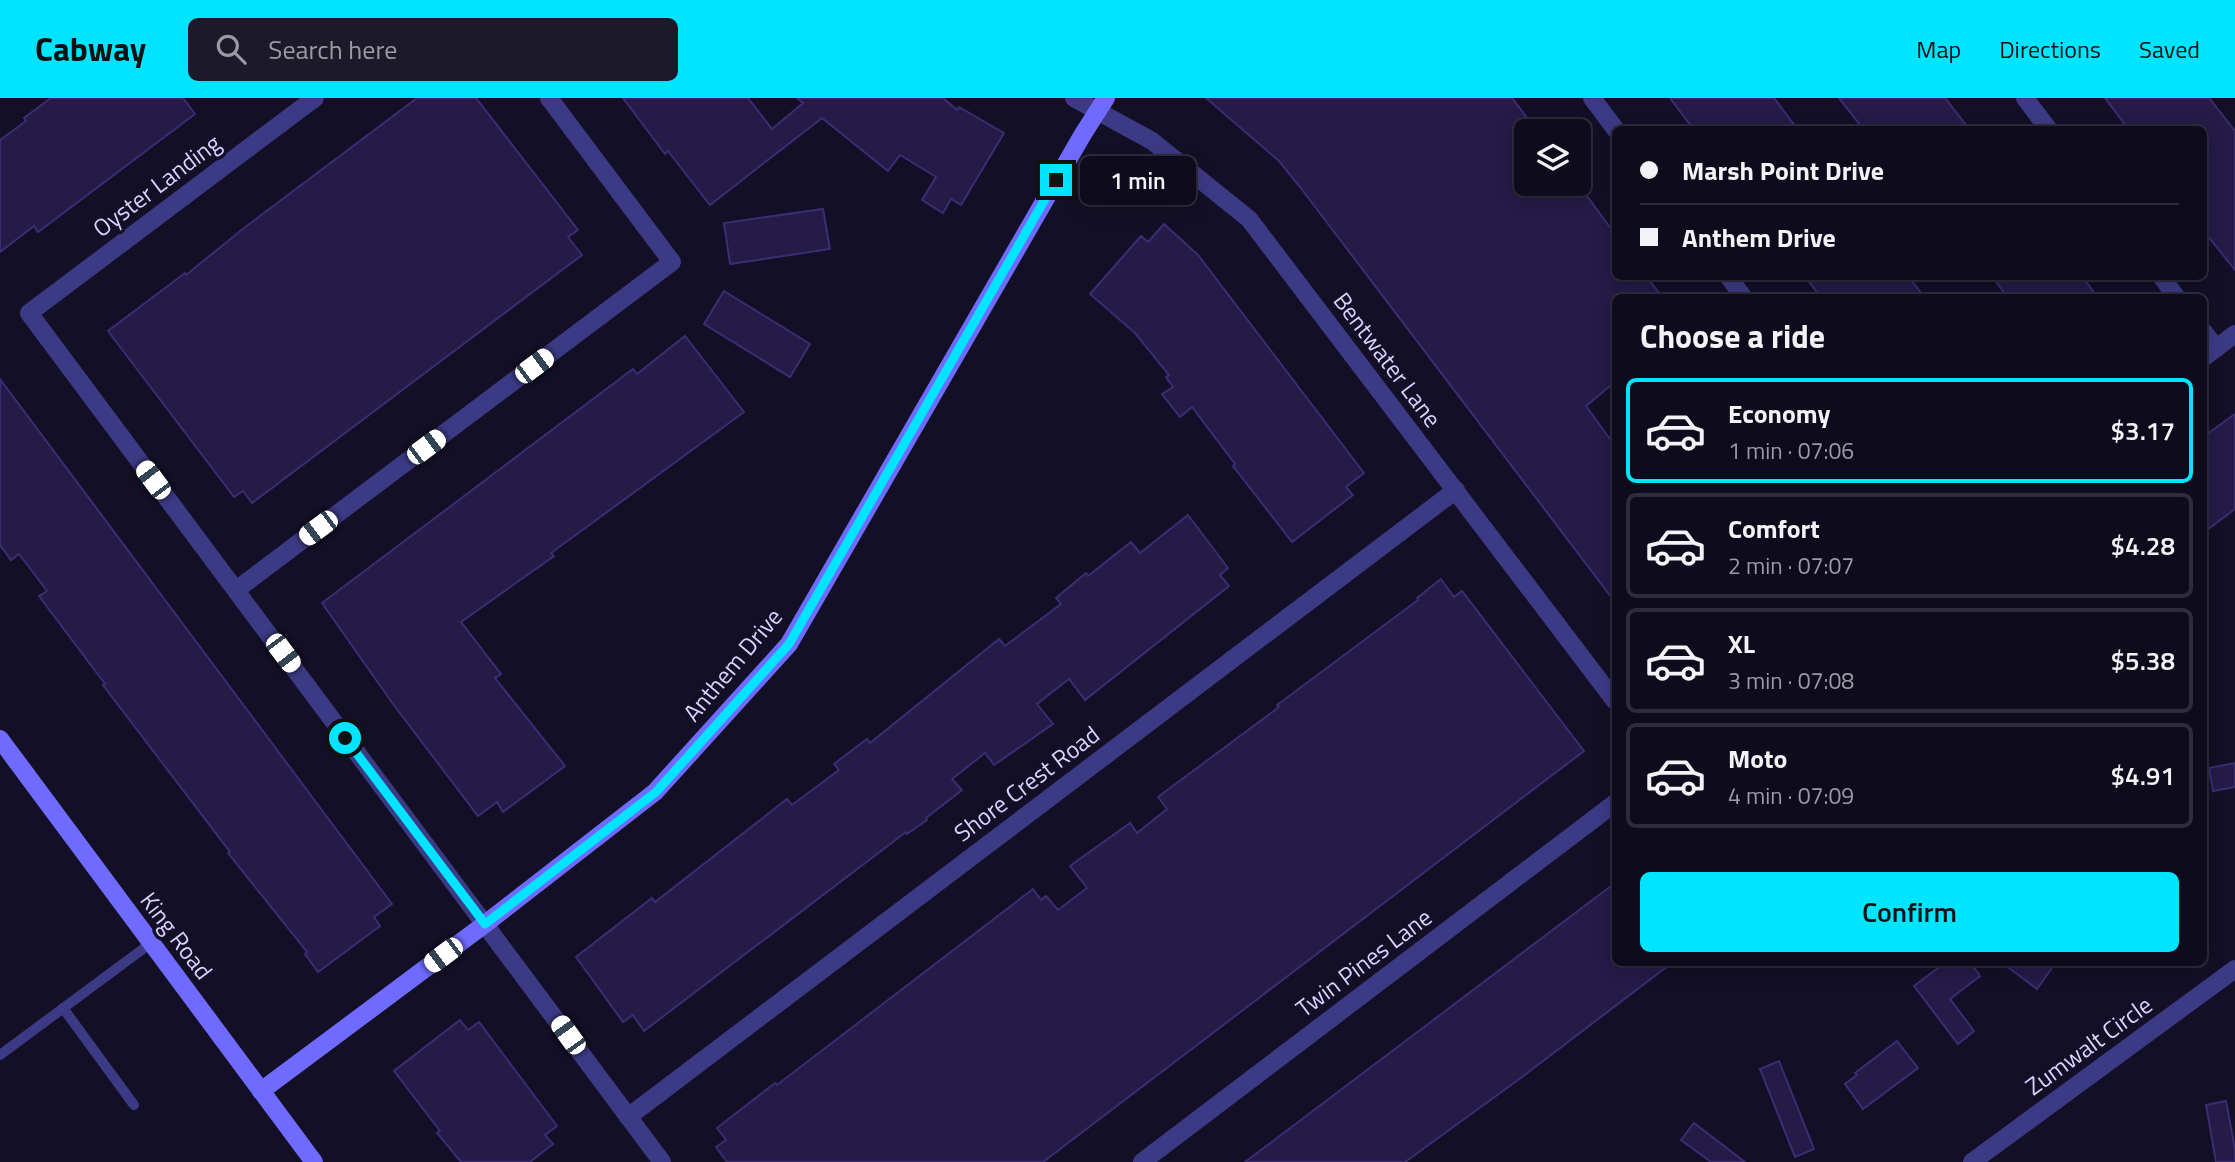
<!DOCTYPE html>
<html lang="en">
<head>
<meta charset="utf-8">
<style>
  body { margin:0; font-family:"Titillium Web",sans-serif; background:#1c1929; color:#f1f3f6; height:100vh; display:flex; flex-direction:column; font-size:26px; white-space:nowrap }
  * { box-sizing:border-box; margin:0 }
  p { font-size:23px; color:#9b9ba3 }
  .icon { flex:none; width:38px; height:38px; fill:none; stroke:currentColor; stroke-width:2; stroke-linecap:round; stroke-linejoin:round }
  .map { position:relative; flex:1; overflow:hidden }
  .side { position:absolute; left:1612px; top:196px; width:595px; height:672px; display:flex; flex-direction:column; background:#0e0b1c; border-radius:10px; box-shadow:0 4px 18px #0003,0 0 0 2px #2e2b3b }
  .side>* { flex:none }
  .banner { position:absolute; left:1612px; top:28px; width:595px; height:154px; border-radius:10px; box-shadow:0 4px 18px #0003,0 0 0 2px #2e2b3b; display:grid; align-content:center; height:154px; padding:0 28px; background:#0e0b1c }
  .buttons { position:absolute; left:1514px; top:21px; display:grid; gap:14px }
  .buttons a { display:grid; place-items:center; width:77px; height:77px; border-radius:10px; background:#0e0b1c; box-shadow:0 4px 18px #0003,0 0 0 2px #2e2b3b; font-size:35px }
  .end { position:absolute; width:32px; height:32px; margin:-16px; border:9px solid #00e5ff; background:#111; box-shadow:0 0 0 4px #111 }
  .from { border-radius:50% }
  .bubble { position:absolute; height:49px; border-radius:10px; background:#0e0b1c; box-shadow:0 4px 18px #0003,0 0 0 2px #2e2b3b; font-size:23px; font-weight:600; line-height:49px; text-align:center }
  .car { position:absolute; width:21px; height:42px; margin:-21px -10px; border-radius:9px; box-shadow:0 0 5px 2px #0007; background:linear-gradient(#fff 24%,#345 0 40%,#fff 0 76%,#345 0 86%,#fff 0) }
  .banner b { display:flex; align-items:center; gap:24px; height:66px; font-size:26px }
  .banner b+b { border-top:2px solid #2e2b3b }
  .banner i { width:18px; height:18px; background:#f1f3f6 }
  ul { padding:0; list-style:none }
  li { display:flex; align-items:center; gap:21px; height:105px; margin:0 14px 10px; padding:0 14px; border:4px solid #2e2b3b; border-radius:10px }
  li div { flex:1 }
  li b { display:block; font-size:26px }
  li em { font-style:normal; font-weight:600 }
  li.active { border-color:#00e5ff }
  li>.icon { width:63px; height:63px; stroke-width:1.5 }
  h2 { padding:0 28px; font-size:32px; line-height:84px }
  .action { display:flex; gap:14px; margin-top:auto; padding:14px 28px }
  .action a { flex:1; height:80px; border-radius:10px; background:#00e5ff; color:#111; font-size:28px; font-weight:600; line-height:80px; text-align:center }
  header { display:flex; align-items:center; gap:42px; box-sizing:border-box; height:98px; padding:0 35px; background:#00e5ff; color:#111 }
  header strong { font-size:33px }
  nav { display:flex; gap:38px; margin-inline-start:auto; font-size:24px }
  .search { width:490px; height:63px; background:#1c1929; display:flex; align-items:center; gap:18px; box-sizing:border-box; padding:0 24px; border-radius:10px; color:#9b9ba3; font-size:26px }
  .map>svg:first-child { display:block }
  .building { fill:#241b47; stroke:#3b2d73; stroke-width:2 }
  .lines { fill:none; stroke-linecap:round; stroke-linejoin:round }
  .lane { stroke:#3d3a85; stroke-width:10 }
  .street { stroke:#3d3a85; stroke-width:18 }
  .secondary { stroke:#6f6bff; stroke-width:18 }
  .route { stroke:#00e5ff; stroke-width:9 }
  .labels { text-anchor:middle; stroke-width:7; stroke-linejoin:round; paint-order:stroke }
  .street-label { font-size:24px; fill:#d9d4ff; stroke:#130f26 }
</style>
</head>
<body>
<header>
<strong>Cabway</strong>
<div class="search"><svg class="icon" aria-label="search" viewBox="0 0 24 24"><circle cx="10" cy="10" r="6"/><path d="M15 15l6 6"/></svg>Search here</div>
<nav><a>Map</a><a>Directions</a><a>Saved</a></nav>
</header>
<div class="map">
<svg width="2235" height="1064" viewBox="0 0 2235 1064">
  <rect width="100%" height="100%" fill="#130f26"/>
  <g class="building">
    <polygon points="51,0 183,0 195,16 38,134 34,128 0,154 0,42 26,23 24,20"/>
    <polygon points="417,0 476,0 578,132 568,139 582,157 252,405 243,393 234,399 108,233 185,175 186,177 244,130"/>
    <polygon points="623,0 748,0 772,31 803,5 797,0 943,0 957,12 959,9 1004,35 961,107 951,101 943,115 922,102 936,79 900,57 888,73 822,20 710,107 668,53 665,56"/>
    <polygon points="1206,0 1512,0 1537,33 1526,33 1526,86 1578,86 1615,136 1615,178 1646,178 1663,200 1615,200 1615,284 1586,308 1615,348 1615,504 1300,89 1279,63"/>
    <polygon points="1670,0 1774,0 1798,32 1694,32"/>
    <polygon points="1839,0 1945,0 1970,32 1864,32"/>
    <polygon points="2105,0 2209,0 2235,33 2235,172 2203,132 2203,32 2129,32"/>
    <polygon points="823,111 830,151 730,166 724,125"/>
    <polygon points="1164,126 1198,157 1364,375 1346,389 1353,397 1292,444 1233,368 1235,366 1192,309 1180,319 1162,296 1173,289 1166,279 1169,277 1135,235 1090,196 1141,138 1148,144"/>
    <polygon points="1805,178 1908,178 1925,200 1821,200"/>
    <polygon points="1992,178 2082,178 2098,200 2008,200"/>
    <polygon points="724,193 810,246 790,279 704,226"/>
    <polygon points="685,238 744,314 551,455 554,458 461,524 501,576 495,580 565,668 503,714 497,704 478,718 393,606 322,505 633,271 637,276"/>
    <polygon points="0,281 392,806 374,819 380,828 318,874 305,856 307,854 228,755 230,754 103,587 105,586 39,498 47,493 19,456 11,462 0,447"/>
    <polygon points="2235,316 2235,411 2203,435 2203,339"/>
    <polygon points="1188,417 1228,470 1220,477 1229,488 1085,602 1069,581 1037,606 1053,626 994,667 985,655 952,681 962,692 926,720 927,722 907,736 906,734 644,933 633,917 623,924 576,859 652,800 655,804 787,701 792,707 839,672 834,666 867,641 870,645 999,541 1005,548 1061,506 1056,500 1086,475 1088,478 1131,444 1140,455"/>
    <polygon points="1441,481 1454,499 1462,493 1584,653 1043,1064 727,1064 716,1049 726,1042 717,1030 775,985 777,987 1033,791 1041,802 1046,798 1058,812 1087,790 1070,768 1130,725 1137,735 1167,711 1158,699 1279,609 1277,607 1418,502 1417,500"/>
    <polygon points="2235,665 2235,689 2213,693 2209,670"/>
    <polygon points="1615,785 1615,864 1673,864 1518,982 1405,1064 1245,1064"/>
    <polygon points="1946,864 1970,864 1980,878 1950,901 1974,933 1958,946 1914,888"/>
    <polygon points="2001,864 2056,864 2037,891"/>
    <polygon points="460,922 468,932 479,924 557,1028 545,1037 553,1046 530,1064 461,1064 437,1035 440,1033 394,973"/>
    <polygon points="1897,943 1918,970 1863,1011 1845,986 1857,977 1855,975"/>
    <polygon points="1779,963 1814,1051 1795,1059 1760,971"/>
    <polygon points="2226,1003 2235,1051 2235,1064 2216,1064 2206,1007"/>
    <polygon points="1694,1025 1745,1064 1711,1064 1681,1042"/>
  </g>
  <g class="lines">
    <g class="lane">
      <polyline points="63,910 134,1007"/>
      <polyline points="0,957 151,845"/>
    </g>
    <g class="street">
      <polyline points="315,0 29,215 662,1064"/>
      <polyline points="1074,0 1152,43 1249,121 1615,603"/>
      <polyline points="1592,0 1616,32"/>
      <polyline points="2025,0 2049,32"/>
      <polyline points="1728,178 1744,200"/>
      <polyline points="2161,178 2177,200"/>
      <polyline points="2203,233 2216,250"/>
      <polyline points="2203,260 2235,236"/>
      <polyline points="236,492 672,164 549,0"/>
      <polyline points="628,1019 1456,392"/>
      <polyline points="1142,1064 1615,705"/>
      <polyline points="1972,1064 2235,871"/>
    </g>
    <g class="secondary">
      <polyline points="0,641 314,1064"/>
      <polyline points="261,993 485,826 655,694 789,546 1083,36 1106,0"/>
    </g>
  </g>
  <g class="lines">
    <polyline class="route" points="345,640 485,826 656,694 789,546 1056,82"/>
  </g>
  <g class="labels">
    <g class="street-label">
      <text transform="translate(157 88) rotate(-37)" y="8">Oyster Landing</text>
      <text transform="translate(1387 262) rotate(53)" y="8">Bentwater Lane</text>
      <text transform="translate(733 567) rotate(-50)" y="8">Anthem Drive</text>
      <text transform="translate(1027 686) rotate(-37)" y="8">Shore Crest Road</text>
      <text transform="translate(176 838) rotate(53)" y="8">King Road</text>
      <text transform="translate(1364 865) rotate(-37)" y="8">Twin Pines Lane</text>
      <text transform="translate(2089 948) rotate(-36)" y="8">Zumwalt Circle</text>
    </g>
  </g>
</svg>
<div class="buttons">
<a><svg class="icon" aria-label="layers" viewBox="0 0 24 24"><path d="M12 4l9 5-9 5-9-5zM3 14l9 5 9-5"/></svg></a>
</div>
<i class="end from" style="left:345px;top:640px"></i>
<i class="end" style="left:1056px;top:82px"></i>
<div class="bubble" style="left:1080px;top:58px;width:116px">1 min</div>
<i class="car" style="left:534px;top:268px;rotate:53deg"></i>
<i class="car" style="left:426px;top:349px;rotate:53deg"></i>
<i class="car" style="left:153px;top:382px;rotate:323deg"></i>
<i class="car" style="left:318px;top:430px;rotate:233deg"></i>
<i class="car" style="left:283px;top:555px;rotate:143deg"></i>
<i class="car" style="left:443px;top:857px;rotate:233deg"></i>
<i class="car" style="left:568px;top:937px;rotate:324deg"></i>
<div class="banner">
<b><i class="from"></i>Marsh Point Drive</b>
<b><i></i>Anthem Drive</b>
</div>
<section class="side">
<h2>Choose a ride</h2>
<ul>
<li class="active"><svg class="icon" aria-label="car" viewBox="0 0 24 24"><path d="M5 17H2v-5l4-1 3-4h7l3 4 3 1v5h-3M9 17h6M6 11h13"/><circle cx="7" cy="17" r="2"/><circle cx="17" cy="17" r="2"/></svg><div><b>Economy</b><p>1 min · 07:06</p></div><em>$3.17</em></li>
<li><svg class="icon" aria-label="car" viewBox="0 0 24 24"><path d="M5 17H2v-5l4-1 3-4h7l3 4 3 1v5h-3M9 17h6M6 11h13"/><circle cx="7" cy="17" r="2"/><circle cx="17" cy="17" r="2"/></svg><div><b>Comfort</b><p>2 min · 07:07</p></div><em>$4.28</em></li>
<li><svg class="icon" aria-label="car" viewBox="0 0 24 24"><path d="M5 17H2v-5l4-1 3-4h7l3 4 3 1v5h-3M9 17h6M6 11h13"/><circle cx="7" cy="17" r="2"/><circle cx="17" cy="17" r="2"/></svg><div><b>XL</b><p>3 min · 07:08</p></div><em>$5.38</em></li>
<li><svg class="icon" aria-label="car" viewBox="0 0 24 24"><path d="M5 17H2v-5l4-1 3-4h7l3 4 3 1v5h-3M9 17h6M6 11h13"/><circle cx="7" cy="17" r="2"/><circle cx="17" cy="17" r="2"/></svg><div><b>Moto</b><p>4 min · 07:09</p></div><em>$4.91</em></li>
</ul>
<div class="action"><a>Confirm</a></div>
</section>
</div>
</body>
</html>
